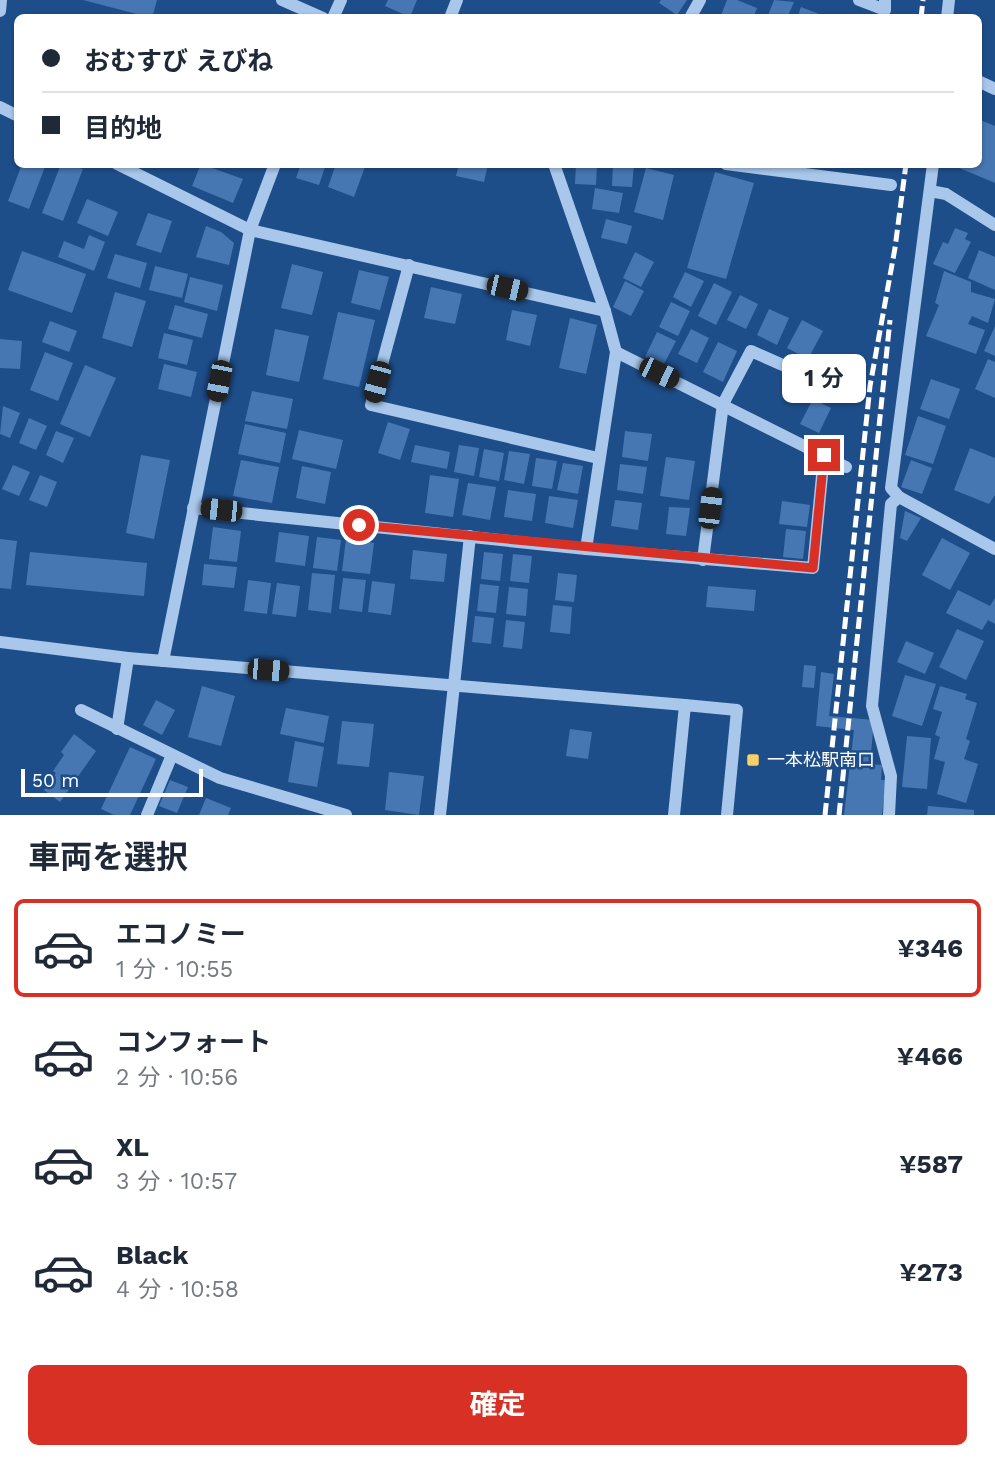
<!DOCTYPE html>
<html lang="ja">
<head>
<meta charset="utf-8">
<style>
  body { margin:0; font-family:"Work Sans","Noto Sans JP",sans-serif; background:#f6f6f7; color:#1f2937; height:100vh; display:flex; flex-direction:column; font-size:26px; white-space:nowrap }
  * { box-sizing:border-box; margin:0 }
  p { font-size:23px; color:#747a83 }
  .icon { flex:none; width:38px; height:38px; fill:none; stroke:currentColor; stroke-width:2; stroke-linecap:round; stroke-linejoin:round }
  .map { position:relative; height:815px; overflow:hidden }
  .drawer { display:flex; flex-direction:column; background:#fff; flex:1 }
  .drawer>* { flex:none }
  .guide { position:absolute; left:14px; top:14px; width:968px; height:154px; border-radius:10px; box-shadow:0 2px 5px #0004; display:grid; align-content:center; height:154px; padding:0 28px; background:#fff }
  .scale { position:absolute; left:21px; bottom:18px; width:182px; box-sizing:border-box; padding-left:7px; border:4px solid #fff; border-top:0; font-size:19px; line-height:24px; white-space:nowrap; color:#fff; -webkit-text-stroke:5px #1e4e89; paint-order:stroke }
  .end { position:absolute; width:32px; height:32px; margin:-16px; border:9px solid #d93025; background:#fff; box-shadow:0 0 0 4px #fff }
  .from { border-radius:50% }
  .bubble { position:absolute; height:49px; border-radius:10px; background:#fff; box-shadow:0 2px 5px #0004; font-size:23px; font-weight:700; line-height:49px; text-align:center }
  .car { position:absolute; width:21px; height:42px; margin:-21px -10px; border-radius:9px; box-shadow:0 0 5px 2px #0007; background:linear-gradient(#222 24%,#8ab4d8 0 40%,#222 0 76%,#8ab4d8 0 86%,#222 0) }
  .guide b { display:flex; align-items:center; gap:24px; height:66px; font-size:26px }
  .guide b+b { border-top:2px solid #e0e1e3 }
  .guide i { width:18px; height:18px; background:#1f2937 }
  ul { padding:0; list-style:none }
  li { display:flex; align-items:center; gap:21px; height:98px; margin:0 14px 10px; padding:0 14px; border:4px solid transparent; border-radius:10px }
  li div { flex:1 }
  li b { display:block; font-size:26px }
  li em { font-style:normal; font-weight:700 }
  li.selected { border-color:#d93025 }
  li>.icon { width:63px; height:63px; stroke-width:1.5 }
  h2 { padding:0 28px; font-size:32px; line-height:84px }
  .action { display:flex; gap:14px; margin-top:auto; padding:14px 28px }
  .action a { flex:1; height:80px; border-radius:10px; background:#d93025; color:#fff; font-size:28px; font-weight:700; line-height:80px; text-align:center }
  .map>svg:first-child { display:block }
  .building { fill:#4677b2 }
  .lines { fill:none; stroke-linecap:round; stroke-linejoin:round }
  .minor { stroke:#a8c7eb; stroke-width:12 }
  .rail { stroke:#fff; stroke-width:5; stroke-dasharray:12 5; stroke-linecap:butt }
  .route { stroke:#d93025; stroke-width:9 }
  .poi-dot { fill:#facf67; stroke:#1e4e89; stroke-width:2.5 }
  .labels { text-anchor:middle; stroke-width:5; stroke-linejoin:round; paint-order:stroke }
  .poi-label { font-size:18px; fill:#fff; stroke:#1e4e89; text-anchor:start }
</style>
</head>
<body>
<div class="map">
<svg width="995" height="815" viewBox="0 0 995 815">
  <rect width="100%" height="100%" fill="#1e4e89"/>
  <g class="building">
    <polygon points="83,0 157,0 152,18"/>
    <polygon points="388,0 417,0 410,17 385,6"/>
    <polygon points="661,0 687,0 677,15 659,3"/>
    <polygon points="727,0 737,0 757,8 753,18 720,18"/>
    <polygon points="774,0 794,2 787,18 767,18"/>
    <polygon points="801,7 819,14 818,18 797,18"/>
    <polygon points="978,119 995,126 995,183 957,167 978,164"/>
    <polygon points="22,164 46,164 29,209 8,201"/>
    <polygon points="61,164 83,169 63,221 42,213"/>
    <polygon points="201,164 243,179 233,203 192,186"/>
    <polygon points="301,164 326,164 319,185 296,178"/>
    <polygon points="336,164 366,164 354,197 328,187"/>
    <polygon points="459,164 488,164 484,182 456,176"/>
    <polygon points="576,164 597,164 596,185 575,184"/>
    <polygon points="613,164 634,164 632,187 612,186"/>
    <polygon points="646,168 674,175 663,220 634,212"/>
    <polygon points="715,172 754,183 726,279 687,268"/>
    <polygon points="595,188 623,193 619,213 592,209"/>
    <polygon points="87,199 118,212 108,236 77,223"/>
    <polygon points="148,213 172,221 161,253 136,245"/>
    <polygon points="606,219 632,226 627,244 601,238"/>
    <polygon points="206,226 221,232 234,243 229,265 196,257"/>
    <polygon points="955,228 968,233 965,239 971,242 955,273 933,264 943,242 948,244"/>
    <polygon points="89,235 105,242 94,271 58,257 64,241 84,249"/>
    <polygon points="979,250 995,257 995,290 968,278"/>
    <polygon points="22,251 86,274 72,313 8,290"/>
    <polygon points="635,252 654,262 641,287 623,278"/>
    <polygon points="115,254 147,263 140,288 107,278"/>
    <polygon points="292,264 323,272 312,315 281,308"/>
    <polygon points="155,266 188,274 182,298 149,290"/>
    <polygon points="359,270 389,277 380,310 351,303"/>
    <polygon points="944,271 971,282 971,292 995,299 988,323 972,316 968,324 985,330 976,354 926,336 939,305 935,303"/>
    <polygon points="685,272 704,281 691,307 673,297"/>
    <polygon points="190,277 223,285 217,311 184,302"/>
    <polygon points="625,281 644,291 631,316 613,307"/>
    <polygon points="714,283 732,292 716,325 698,316"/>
    <polygon points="431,287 462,294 455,324 424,318"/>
    <polygon points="115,292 146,301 132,347 102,338"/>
    <polygon points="740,295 758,304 746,329 727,320"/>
    <polygon points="671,302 690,311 678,336 659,327"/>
    <polygon points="175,305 208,314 202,338 168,329"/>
    <polygon points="769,309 789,318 777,345 757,335"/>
    <polygon points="512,310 537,315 530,346 506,340"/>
    <polygon points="338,312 375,320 359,387 323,379"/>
    <polygon points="570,318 597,325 586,374 559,368"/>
    <polygon points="802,320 823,331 808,359 787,348"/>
    <polygon points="50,321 77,331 69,352 42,342"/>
    <polygon points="995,326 995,356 984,351"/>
    <polygon points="275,329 309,336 299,382 266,375"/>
    <polygon points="691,329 709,338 697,363 678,354"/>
    <polygon points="657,332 676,341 663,366 645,357"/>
    <polygon points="164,333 193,340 187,365 158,358"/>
    <polygon points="0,339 22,341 20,369 0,368"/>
    <polygon points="718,342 737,351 723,382 703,372"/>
    <polygon points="45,352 73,363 58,401 30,390"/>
    <polygon points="988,359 995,362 995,398 975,389"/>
    <polygon points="164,364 197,372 191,397 158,389"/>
    <polygon points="85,365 116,378 90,437 60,424"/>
    <polygon points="837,369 855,378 842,403 824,394"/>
    <polygon points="931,379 960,389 949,419 920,409"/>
    <polygon points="252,391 293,399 287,429 245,421"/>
    <polygon points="813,399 831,408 819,433 800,424"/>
    <polygon points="3,406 20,413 10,438 0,434"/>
    <polygon points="918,416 946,426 933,464 905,455"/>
    <polygon points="29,418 47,426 36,450 19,443"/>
    <polygon points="388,422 410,429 400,460 378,453"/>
    <polygon points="245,424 286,433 280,463 238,454"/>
    <polygon points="299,430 343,440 336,469 292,459"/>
    <polygon points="56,431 74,438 63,463 46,455"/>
    <polygon points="625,431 652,434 648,461 622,457"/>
    <polygon points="415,445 450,452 447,469 411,462"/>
    <polygon points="459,445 479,448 474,476 454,472"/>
    <polygon points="970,448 995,458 995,495 989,504 954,490"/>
    <polygon points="484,449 504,453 499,481 479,477"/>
    <polygon points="509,451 530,454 524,484 504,480"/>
    <polygon points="141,455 170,460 154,539 126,533"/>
    <polygon points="666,457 695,461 689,500 660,496"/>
    <polygon points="536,458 557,461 552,489 532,486"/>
    <polygon points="241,460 279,467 272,503 233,496"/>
    <polygon points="911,460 932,468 922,494 901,487"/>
    <polygon points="563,463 583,466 578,494 557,490"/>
    <polygon points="620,464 647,467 643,494 617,490"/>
    <polygon points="13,465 30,472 19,496 2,489"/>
    <polygon points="302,466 331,472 325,504 296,498"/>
    <polygon points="40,475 57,482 47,507 29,500"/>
    <polygon points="430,475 459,479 453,517 425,513"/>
    <polygon points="468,483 496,487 490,520 462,515"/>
    <polygon points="508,490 536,494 532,521 504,517"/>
    <polygon points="549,496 578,500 573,528 545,523"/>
    <polygon points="615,500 642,503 638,530 611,526"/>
    <polygon points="782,501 810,505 807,527 779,524"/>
    <polygon points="669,507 690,508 686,536 666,534"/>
    <polygon points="905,511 921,518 907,541 900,538"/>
    <polygon points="213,527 241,531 237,562 209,559"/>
    <polygon points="786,529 806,531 803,559 783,557"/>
    <polygon points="279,532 309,536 305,566 275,562"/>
    <polygon points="317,537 341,540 337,571 313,568"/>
    <polygon points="942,538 970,553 950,590 922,575"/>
    <polygon points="0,539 17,541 11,589 0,588"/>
    <polygon points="346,539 374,543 370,574 342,571"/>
    <polygon points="413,550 447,554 444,582 410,579"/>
    <polygon points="30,552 147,563 144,596 26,585"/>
    <polygon points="484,552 503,554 500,581 481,579"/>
    <polygon points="513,554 532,556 529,583 510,581"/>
    <polygon points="204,564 237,567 234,588 202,585"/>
    <polygon points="312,573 335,575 331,613 308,610"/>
    <polygon points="558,573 577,575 574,602 555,600"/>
    <polygon points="343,578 366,580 362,612 339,609"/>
    <polygon points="248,580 271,583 267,614 244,611"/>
    <polygon points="372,581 395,584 391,615 368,612"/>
    <polygon points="277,583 300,586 296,617 272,614"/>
    <polygon points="480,584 499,586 496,613 477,611"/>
    <polygon points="708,586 756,590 754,611 706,607"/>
    <polygon points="509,587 528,589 526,616 506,614"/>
    <polygon points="958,590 990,606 995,598 995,624 988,620 982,630 946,613"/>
    <polygon points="553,605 572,607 570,634 550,632"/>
    <polygon points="475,616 494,618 491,644 472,642"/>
    <polygon points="506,620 525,622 522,649 503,647"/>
    <polygon points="957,629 984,641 966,680 939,667"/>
    <polygon points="906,641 934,653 925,674 897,662"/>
    <polygon points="804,665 816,666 814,688 802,687"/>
    <polygon points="821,672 834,674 829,716 874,720 870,764 882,765 881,780 886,780 882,815 844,815 854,730 816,726"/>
    <polygon points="905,675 936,684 922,726 892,716"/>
    <polygon points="202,686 235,696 221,746 188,737"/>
    <polygon points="940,686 967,694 965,699 977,703 966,739 970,741 964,759 978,764 966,803 937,794 945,762 934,759 940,737 935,735 942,712 933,709"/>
    <polygon points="156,700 175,710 162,735 143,725"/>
    <polygon points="286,708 329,716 324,743 280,734"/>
    <polygon points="342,721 374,724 369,767 337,764"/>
    <polygon points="570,729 592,732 588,759 566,756"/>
    <polygon points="74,734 96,751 60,802 44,790 56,773 53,771 64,755 61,752"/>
    <polygon points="907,736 931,738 927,789 902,787"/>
    <polygon points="295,741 324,747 317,787 288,782"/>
    <polygon points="130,747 156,759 130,815 114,815 101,809"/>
    <polygon points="389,772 424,776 419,815 385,810"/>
    <polygon points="170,780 188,787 177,813 159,806"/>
    <polygon points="206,798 231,808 228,815 199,815"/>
    <polygon points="928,806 974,810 974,815 927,815"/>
  </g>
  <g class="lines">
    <g class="minor">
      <polyline points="282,0 323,18"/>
      <polyline points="859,0 885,10 885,0"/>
      <polyline points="0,11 1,0"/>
      <polyline points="333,18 341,0"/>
      <polyline points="450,18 457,0"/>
      <polyline points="690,18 700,0"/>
      <polyline points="947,18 949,0"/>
      <polyline points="978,81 995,89"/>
      <polyline points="0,107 18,116"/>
      <polyline points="117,164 250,230 605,311"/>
      <polyline points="554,164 605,311 616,352 586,549"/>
      <polyline points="726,164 891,185"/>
      <polyline points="933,164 891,488 899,497 995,549"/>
      <polyline points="930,191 946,194 995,225"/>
      <polyline points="409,265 371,405 598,458"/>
      <polyline points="616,352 846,467"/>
      <polyline points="193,508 586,549 813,568 824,455"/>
      <polyline points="703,560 723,404 751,351 794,370"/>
      <polyline points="0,642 128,658 685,705"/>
      <polyline points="163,661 250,230 275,164"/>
      <polyline points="81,710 220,778 346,815"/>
      <polyline points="117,729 128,658"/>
      <polyline points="147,815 172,755"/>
      <polyline points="440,815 470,536"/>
      <polyline points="674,815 685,705 737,710 727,815"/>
      <polyline points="889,815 891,776 872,706 891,504 899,497"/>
    </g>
    <g class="rail">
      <polyline points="921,18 923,0"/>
      <polyline points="825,815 870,386 895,248 906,164"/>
      <polyline points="839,815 890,320"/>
    </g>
  </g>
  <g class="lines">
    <polyline class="route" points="359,525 813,568 824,455"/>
  </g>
  <rect class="poi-dot" x="746" y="753" width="14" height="14" rx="3.5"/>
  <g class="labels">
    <g class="poi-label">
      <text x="767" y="766">一本松駅南口</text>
    </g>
  </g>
</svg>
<div class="scale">50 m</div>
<i class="end from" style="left:359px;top:525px"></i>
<i class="end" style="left:824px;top:455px"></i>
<div class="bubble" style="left:782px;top:354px;width:84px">1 分</div>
<i class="car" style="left:507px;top:288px;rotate:103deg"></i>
<i class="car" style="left:659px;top:373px;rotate:116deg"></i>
<i class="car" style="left:219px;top:381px;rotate:191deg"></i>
<i class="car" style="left:377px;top:382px;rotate:195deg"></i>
<i class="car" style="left:710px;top:508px;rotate:7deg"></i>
<i class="car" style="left:221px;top:510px;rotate:276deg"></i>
<i class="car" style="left:268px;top:670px;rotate:95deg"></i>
<div class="guide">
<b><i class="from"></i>おむすび えびね</b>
<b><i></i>目的地</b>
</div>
</div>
<section class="drawer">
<h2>車両を選択</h2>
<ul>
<li class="selected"><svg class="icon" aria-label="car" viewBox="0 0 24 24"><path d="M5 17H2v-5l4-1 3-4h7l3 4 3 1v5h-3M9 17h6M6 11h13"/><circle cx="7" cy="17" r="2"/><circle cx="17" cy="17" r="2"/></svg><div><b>エコノミー</b><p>1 分 · 10:55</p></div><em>¥346</em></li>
<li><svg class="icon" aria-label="car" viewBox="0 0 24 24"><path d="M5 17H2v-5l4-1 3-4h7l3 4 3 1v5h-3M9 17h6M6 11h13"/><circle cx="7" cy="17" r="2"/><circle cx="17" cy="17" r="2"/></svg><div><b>コンフォート</b><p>2 分 · 10:56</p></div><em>¥466</em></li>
<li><svg class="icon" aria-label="car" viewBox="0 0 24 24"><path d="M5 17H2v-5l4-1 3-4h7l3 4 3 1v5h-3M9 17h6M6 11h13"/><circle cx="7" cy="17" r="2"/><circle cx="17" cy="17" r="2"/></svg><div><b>XL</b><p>3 分 · 10:57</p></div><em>¥587</em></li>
<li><svg class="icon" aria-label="car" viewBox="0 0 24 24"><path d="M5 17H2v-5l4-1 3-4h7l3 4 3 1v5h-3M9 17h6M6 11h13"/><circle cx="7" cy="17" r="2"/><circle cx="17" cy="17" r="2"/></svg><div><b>Black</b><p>4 分 · 10:58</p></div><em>¥273</em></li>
</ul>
<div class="action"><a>確定</a></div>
</section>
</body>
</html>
